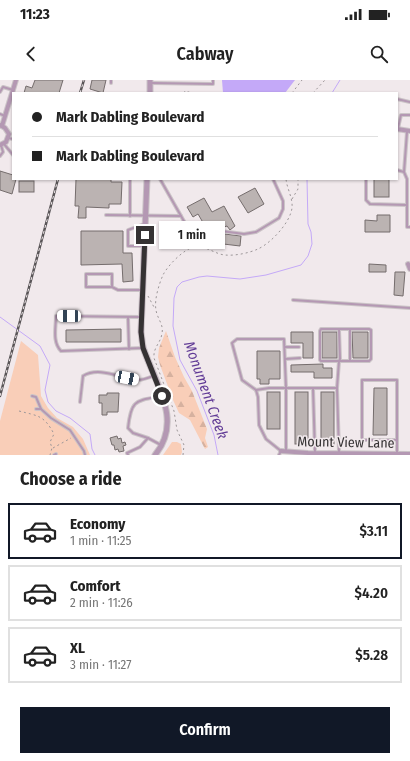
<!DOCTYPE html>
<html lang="en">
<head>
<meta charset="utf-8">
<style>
  body { margin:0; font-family:"Fira Sans Condensed",sans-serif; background:#f6f6f6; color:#222; height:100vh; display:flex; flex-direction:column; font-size:15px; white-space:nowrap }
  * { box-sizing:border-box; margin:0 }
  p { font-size:13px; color:#767676 }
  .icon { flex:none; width:22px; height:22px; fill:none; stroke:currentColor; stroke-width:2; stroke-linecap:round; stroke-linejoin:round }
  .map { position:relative; height:375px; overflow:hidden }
  .side { display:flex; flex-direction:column; background:#fff; flex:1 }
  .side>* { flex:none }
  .guide { position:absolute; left:12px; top:12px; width:386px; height:88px; border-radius:0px; box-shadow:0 1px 3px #0004; display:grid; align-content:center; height:88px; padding:0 20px; background:#fff }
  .end { position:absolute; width:18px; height:18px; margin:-9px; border:5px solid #353233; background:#fff; box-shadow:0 0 0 2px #fff }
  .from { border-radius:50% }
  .bubble { position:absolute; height:28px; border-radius:0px; background:#fff; box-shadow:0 1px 3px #0004; font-size:13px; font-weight:600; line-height:28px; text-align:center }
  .car { position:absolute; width:12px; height:24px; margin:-12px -6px; border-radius:5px; box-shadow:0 0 3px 1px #0007; background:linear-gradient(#fff 24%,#345 0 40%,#fff 0 76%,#345 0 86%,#fff 0) }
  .guide b { display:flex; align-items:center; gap:14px; height:38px; font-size:15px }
  .guide b+b { border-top:1px solid #e0e0e0 }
  .guide i { width:10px; height:10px; background:#222 }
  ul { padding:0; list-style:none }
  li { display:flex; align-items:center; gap:12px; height:56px; margin:0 8px 6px; padding:0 12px; border:2px solid #e0e0e0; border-radius:0px }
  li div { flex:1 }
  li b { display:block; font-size:15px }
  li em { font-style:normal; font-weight:600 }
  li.on { border-color:#111827 }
  li>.icon { width:36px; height:36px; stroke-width:1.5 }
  h2 { padding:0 20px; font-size:18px; line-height:48px }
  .button { display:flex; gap:8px; margin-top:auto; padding:8px 20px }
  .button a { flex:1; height:46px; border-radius:0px; background:#111827; color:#fff; font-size:16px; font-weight:600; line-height:46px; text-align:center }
  .status { display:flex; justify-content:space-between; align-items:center; height:28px; padding:0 20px; background:#fff; direction:ltr }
  .status svg { height:11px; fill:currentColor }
  header { display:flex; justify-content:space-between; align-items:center; height:52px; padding:0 20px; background:#fff; font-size:18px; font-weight:600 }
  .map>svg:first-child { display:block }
  .green { fill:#f9ceb8 }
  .forest { fill:url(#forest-firs) }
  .water { fill:#c4a9f8 }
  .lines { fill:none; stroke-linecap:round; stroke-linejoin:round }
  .stream { stroke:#c4a9f8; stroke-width:1 }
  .building { fill:#bbb3b2; stroke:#756d6d }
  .service-casing { stroke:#cbc4c7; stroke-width:4 }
  .minor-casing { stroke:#cbc4c7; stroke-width:6 }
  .tertiary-casing { stroke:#cbc4c7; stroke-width:7 }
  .path { stroke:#9c9698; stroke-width:1; stroke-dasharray:2 3; stroke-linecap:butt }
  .service { stroke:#b498b3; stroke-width:2 }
  .minor { stroke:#b498b3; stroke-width:4 }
  .tertiary { stroke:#b498b3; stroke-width:5 }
  .rail-casing { stroke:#585456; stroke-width:2.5 }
  .rail { stroke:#f1e9ec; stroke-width:1; stroke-dasharray:3; stroke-linecap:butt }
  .route { stroke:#353233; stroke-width:5 }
  .labels { text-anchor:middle; stroke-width:3; stroke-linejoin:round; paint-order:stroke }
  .street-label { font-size:14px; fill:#353233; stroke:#f1e9ec }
  .water-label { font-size:15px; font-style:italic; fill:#613b96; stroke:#f1e9ec }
</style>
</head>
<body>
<div class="status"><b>11:23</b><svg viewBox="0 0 49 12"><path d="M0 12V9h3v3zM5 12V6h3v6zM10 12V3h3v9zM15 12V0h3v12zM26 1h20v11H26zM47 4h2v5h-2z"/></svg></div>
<header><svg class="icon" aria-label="back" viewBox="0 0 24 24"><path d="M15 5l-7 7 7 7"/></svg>Cabway<svg class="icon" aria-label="search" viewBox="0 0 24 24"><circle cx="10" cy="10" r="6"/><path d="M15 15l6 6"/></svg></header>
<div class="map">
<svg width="410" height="375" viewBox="0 0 410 375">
  <defs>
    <pattern id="forest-firs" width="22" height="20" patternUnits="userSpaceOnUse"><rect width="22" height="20" fill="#f9ceb8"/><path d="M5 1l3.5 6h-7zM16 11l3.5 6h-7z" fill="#d6b19f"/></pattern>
  </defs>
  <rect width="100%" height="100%" fill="#f1e9ec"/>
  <g class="green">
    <polygon points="21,261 38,275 41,316 48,328 57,338 73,347 83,359 90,375 0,375 0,341"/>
    <polygon points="172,362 177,362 181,364 182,372 181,375 163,375"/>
  </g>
  <polygon class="forest" points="166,251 175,277 184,297 192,311 207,349 205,358 208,367 205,369 190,340 179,333 173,320 160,285 158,277 159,268"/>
  <polygon class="water" points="222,0 295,0 285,13 223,13"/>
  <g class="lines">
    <g class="stream">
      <polyline points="332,13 340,0"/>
      <polyline points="0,237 40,266 50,285 45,310 48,322 56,331 70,338 90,354 92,369 95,375"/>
      <polyline points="218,375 214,355 197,311 180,280 173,246 174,218 177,207 182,202 199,197 207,196 240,199 266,195 301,185 308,176 312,164 311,152 308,144 307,99"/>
    </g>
  </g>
  <g class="building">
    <polygon points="35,0 63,0 59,13 24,13 26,6 32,8"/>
    <polygon points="92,0 106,0 103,13 90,9"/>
    <polygon points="0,91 13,95 13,99 16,99 12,114 0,110"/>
    <polygon points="76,99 111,99 111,102 122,102 121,124 109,124 109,128 86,127 86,138 78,138 79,126 75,126"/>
    <rect x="374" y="99" width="15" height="18"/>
    <rect x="19" y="101" width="15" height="11"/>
    <polygon points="255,108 264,124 248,133 238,117"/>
    <polygon points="204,118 212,132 224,126 235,146 230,150 227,146 221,148 218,144 213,147 210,144 205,146 198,134 193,137 187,127"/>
    <polygon points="377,135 390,135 390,152 365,152 365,140 377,141"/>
    <polygon points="81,151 123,151 123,173 132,173 133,201 123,202 122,184 81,185"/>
    <polygon points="216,153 241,156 240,166 215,163"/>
    <polygon points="369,184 386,185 386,192 369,192"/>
    <polygon points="395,192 405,192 403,216 394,215"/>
    <polygon points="121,249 121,262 66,262 66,250"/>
    <polygon points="291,252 313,252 313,278 303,278 303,263 291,263"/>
    <rect x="322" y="252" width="15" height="26"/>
    <polygon points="352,252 368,252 368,278 353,278"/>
    <polygon points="257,271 280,271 280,299 269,299 269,304 260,304 260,299 257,299"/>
    <polygon points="323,284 323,288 332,288 332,298 314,298 314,292 291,292 291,285"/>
    <polygon points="374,308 387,308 387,355 373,355"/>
    <rect x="267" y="312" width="13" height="37"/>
    <rect x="295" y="312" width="13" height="52"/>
    <rect x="321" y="312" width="13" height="52"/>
    <polygon points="107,313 119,313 118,332 107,332 107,335 102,335 102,323 99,323 99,315 107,315"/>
    <polygon points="117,356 118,359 121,358 122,363 125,362 126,365 123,366 124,371 119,372 118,369 115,370 114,365 112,365 110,358"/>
  </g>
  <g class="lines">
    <g class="service-casing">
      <g id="service">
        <polyline points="111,3 111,0"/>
        <polyline points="152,3 213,4 213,0"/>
        <polyline points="0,12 3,7 13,10"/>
        <polyline points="397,19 410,22"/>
        <polyline points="0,34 5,36"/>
        <polyline points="398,48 401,35 410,35"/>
        <polyline points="8,58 13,59"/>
        <polyline points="4,64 13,75"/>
        <polyline points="0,76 3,72 1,65"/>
        <polyline points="397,90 404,92 407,99 407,147 410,147"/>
        <polyline points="404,92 407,52"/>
        <polyline points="130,99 130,136"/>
        <polyline points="160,99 185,143 191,147 244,154 256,152 279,138 283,129 283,121 273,99"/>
        <polyline points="366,99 366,120 370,124 407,125"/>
        <polyline points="106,135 181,136"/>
        <polyline points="143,166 128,166 128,150 144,144"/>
        <polyline points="112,207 112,194 86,194 86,207 112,207 118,210 142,210"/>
        <polyline points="293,220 410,228"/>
        <polyline points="128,237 129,269"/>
        <path d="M141 237 56 236C56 247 52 262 61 271L143 268"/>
        <polyline points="285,267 299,267"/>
        <polyline points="285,279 300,278"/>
        <polyline points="350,281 350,249"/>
        <polyline points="313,308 315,373"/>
        <polyline points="337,308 339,281 340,279 339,249 369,249 371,250 371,279 369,281 321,281 320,280 320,251 321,249 339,249"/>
        <polyline points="256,310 269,308 286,308 286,371"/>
        <polyline points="32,316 36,317 41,329 51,338 70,350 84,371 85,375"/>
        <path d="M80 322 83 296C99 286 120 298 138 300 143 300 148 298 153 296"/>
        <polyline points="36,329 41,329"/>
        <path d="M148 358 133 353 128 348C131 320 135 321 161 316"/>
        <polyline points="397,360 362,360 362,300 397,300 397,374"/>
        <polyline points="54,375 56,374"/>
        <polyline points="128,375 127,373 140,367 148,358 161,365"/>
        <polyline points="279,375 281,371 266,359 259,345 258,317 256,310 242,300 232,263 237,259 284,259 286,308 337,308 339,372"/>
      </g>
    </g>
    <g class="minor-casing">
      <g id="minor">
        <polyline points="0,45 5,48 9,54 6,62 0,65"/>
        <polyline points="2,46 16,0"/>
        <polyline points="397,49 410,51"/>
        <polyline points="408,184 410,189"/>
        <polyline points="281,371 308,373 410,374"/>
      </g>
    </g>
    <g class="tertiary-casing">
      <g id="tertiary">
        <polyline points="150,13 150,0"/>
        <path d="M147 99 141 252C142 258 142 265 144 270 156 305 183 341 155 375"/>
      </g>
    </g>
    <g class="path">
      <polyline points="184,13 185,11 192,13"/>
      <polyline points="292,13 302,0"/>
      <polyline points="313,13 325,0"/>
      <polyline points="292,119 298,109 298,99"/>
      <polyline points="148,216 155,229"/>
      <path d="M19 331C38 336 44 335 54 354L50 362 52 368 50 375"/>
      <polyline points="53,368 71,358"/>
      <path d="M183 375 184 365 177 350 174 331 154 278C153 267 161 263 162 253 164 245 157 238 156 230 154 220 159 204 163 195 168 185 184 169 194 167 206 165 214 174 225 175 235 176 249 173 258 169 271 163 290 143 292 128 293 118 287 109 286 99"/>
    </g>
    <use href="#service" class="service"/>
    <use href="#minor" class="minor"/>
    <use href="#tertiary" class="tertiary"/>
    <g class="rail-casing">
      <g id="rail">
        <polyline points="80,13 84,0"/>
        <polyline points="0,316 58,99"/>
      </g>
    </g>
    <use href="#rail" class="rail"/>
  </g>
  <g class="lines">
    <polyline class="route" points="145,155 141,252 143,268 162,316"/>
  </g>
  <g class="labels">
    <g class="street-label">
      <text transform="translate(346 362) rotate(1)" y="5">Mount View Lane</text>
    </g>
    <g class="water-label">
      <text transform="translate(206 310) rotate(70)" y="5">Monument Creek</text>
    </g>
  </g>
</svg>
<i class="end from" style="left:162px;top:316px"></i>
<i class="end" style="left:145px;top:155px"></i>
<div class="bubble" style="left:159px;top:141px;width:66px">1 min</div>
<i class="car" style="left:69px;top:236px;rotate:271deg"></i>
<i class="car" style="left:127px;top:298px;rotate:101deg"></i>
<div class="guide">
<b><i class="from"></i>Mark Dabling Boulevard</b>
<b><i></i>Mark Dabling Boulevard</b>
</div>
</div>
<section class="side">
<h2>Choose a ride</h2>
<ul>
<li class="on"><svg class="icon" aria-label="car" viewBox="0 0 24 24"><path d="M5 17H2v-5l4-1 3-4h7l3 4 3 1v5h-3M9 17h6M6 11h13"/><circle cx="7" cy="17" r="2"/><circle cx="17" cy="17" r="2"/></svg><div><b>Economy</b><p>1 min · 11:25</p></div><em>$3.11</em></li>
<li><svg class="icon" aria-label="car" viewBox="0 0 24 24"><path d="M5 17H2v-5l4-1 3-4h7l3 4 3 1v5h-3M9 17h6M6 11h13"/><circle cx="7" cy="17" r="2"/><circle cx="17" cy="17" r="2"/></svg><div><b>Comfort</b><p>2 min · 11:26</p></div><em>$4.20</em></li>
<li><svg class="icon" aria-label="car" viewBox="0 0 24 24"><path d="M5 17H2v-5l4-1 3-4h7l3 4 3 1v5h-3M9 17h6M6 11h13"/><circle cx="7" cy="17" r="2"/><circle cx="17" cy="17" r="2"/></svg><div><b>XL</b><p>3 min · 11:27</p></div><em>$5.28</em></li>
</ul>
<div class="button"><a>Confirm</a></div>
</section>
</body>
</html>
